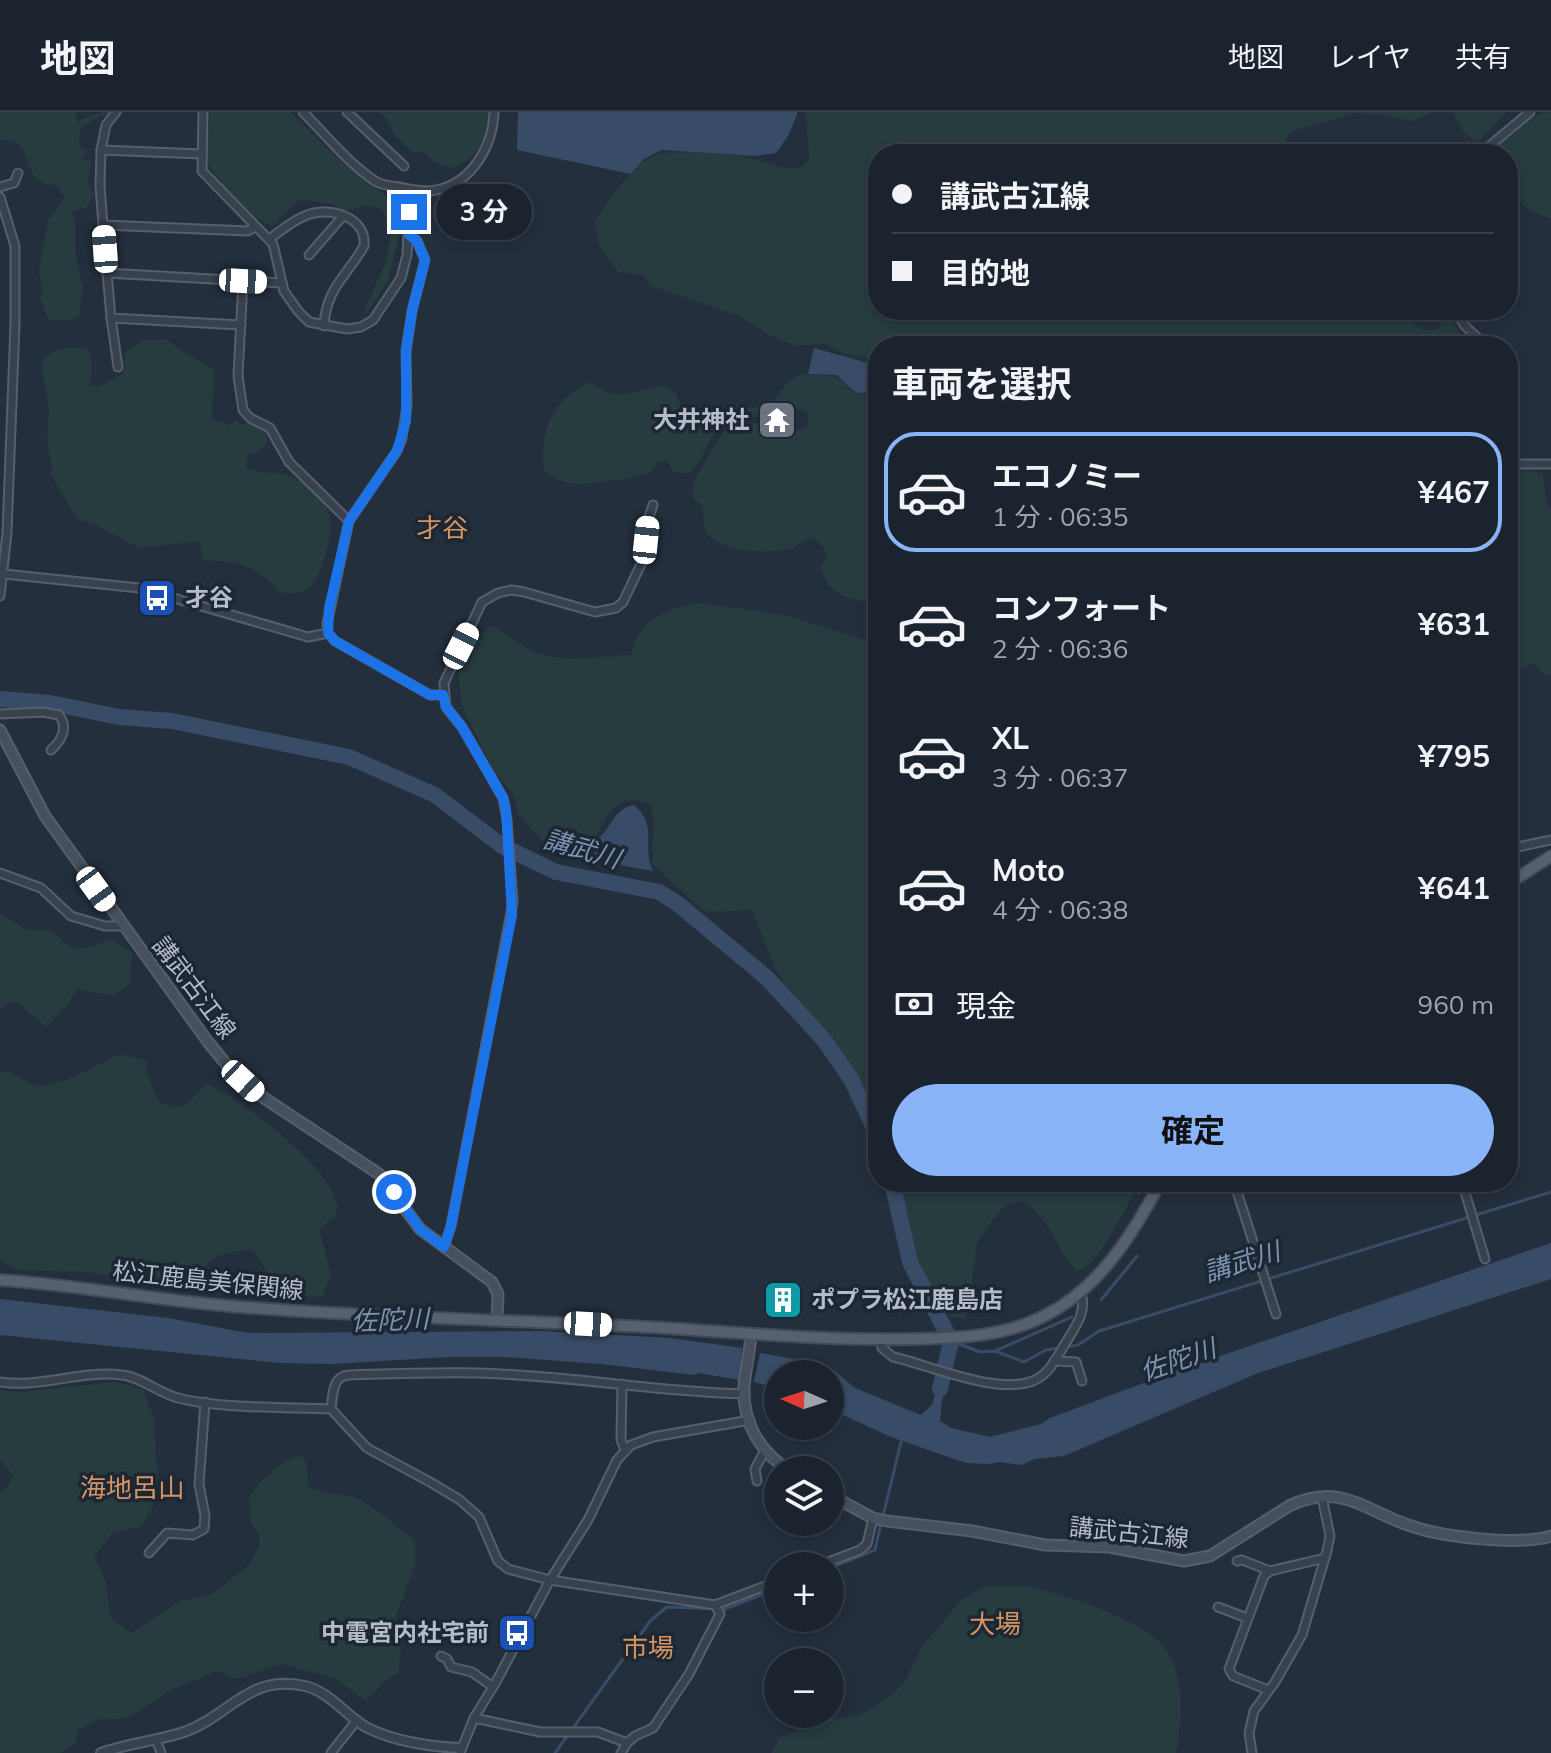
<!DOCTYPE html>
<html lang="ja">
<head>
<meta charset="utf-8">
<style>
  body { margin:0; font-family:Mulish,"Noto Sans JP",sans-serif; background:#282f3a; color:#f1f3f6; height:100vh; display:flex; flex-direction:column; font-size:30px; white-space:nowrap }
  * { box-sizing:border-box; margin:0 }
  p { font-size:26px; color:#a0a4aa }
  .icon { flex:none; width:44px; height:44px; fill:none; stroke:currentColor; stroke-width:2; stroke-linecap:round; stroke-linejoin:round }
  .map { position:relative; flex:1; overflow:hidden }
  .side { position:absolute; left:868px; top:224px; width:650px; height:856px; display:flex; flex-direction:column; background:#1b232e; border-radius:32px; box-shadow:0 4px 12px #0003,0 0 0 2px #39404a }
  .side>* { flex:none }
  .guide { position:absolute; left:868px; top:32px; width:650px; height:176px; border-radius:32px; box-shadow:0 4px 12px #0003,0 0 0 2px #39404a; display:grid; align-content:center; height:176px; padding:0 24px; background:#1b232e }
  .needle { width:52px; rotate:273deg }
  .controls { position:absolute; left:764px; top:1248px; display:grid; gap:16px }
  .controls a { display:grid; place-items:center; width:80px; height:80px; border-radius:50%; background:#1b232e; box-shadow:0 4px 12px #0003,0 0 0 2px #39404a; font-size:40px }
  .end { position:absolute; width:36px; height:36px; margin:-18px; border:10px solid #1a73e8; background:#fff; box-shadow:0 0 0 4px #fff }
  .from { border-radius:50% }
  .bubble { position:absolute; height:56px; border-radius:28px; background:#1b232e; box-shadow:0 4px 12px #0003,0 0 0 2px #39404a; font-size:26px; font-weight:700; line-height:56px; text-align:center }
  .car { position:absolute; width:24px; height:48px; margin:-24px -12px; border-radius:10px; box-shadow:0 0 6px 2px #0007; background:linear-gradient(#fff 24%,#345 0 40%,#fff 0 76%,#345 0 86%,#fff 0) }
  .guide b { display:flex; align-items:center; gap:28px; height:76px; font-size:30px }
  .guide b+b { border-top:2px solid #39404a }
  .guide i { width:20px; height:20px; background:#f1f3f6 }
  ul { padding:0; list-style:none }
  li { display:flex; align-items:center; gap:24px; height:120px; margin:0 16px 12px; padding:0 8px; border:4px solid transparent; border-radius:32px }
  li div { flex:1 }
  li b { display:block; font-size:30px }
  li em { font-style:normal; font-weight:700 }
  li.selected { border-color:#8ab4f8 }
  li>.icon { width:72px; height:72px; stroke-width:1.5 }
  h2 { padding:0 24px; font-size:36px; line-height:96px }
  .pay { display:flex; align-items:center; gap:20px; height:88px; padding:0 24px; font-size:30px }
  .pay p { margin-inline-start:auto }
  .button { display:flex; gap:16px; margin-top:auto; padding:16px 24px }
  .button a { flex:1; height:92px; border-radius:48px; background:#8ab4f8; color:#111; font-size:32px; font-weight:700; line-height:92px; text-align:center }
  header { display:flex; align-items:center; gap:48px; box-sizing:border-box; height:112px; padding:0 40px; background:#1b232e; border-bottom:2px solid #39404a }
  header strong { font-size:38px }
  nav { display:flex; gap:44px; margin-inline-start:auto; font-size:28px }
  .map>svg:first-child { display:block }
  .green { fill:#263c3f }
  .water { fill:#394c67 }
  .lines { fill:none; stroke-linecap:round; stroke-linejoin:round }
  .stream { stroke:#394c67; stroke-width:3 }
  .river { stroke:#394c67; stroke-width:16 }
  .minor-casing { stroke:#565f6c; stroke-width:11 }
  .tertiary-casing { stroke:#565f6c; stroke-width:12 }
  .secondary-casing { stroke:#565f6c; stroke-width:13 }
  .primary-casing { stroke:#414a57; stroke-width:14 }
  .minor { stroke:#38414e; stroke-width:7 }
  .tertiary { stroke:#38414e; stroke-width:8 }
  .secondary { stroke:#465061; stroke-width:9 }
  .primary { stroke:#56606e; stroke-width:10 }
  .route { stroke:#1a73e8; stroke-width:10 }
  .labels { text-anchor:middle; stroke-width:7; stroke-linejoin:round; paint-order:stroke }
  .poi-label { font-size:24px; font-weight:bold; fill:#b4bcc9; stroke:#1d2633; text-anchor:end }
  .street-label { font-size:24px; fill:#b4bcc9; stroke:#1d2633 }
  .neighbourhood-label { font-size:26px; fill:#d59563; stroke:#1d2633 }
  .water-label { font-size:26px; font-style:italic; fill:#7c92b1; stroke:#1d2633 }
</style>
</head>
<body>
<header>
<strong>地図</strong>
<nav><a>地図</a><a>レイヤ</a><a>共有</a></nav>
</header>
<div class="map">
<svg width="1551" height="1641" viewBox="0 0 1551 1641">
  <rect width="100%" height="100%" fill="#242f3e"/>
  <g class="green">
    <path d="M0 0H74L79 12 82 7 102 0H111L82 14 79 21 80 35 91 41 84 42 83 47 91 50 88 72 95 82 86 96 72 100 75 113V140L83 175 79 204C71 209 57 210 48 207L40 187 43 180 39 161 48 108 65 86 55 72 49 74C43 71 36 68 33 62 23 47 27 24 0 29Z"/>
    <path d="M210 0H291C320 30 351 61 386 84L389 96 400 102 403 108 388 168 367 201 364 202V199L385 151 391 123 383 98 368 93 346 99 333 92 300 88 279 106 278 111 273 114C248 105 224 76 210 55L206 49Z"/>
    <path d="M380 0H489C487 27 479 46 452 56L434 50 425 41 412 40 394 22 387 8Z"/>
    <path d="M806 0H1435L1412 9 1384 3 1355 1 1290 20 1284 31 1283 42H878V198H1401C1412 212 1421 222 1439 216L1444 207H1451L1459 219 1457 234H878V253L874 248 844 241 824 232 796 234 772 224 739 204 651 174 643 163 618 160 599 134 595 109 615 79 645 48 660 41 694 40 740 44 785 56 802 55 809 48Z"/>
    <path d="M1444 0H1506L1479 29C1463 25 1461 15 1454 1Z"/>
    <path d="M1551 0V107L1530 98 1508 79V42H1487C1500 27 1532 0 1551 0Z"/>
    <path d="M166 227C179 239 198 247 213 257 219 275 207 290 214 308L229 313 237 308 242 314 250 309 260 310C273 327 269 337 248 343L246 356C263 362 284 358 300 369 307 374 321 386 326 394 337 414 324 461 309 476 300 483 289 481 279 480 267 465 250 452 229 450 220 449 212 449 203 447L200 429 139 436 98 414 77 407 50 361 52 355 47 329 49 298 41 248C56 236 72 232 90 238L92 257 90 273 98 275 123 262 126 239 143 228Z"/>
    <path d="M804 262C813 264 822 262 831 264 853 269 841 287 878 281V491C851 488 826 484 821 454 831 441 824 432 811 426 805 428 800 432 794 435 775 443 716 441 706 419 703 413 704 402 703 395L694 387 692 378 697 363 723 320 738 312 760 311 769 317 798 319 806 315 809 305 806 299 789 294C767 304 735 302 716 320 704 333 702 353 687 362L672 359 668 349 658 350C655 354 653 358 650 360 640 367 578 374 567 371 559 368 551 364 544 359 538 323 553 285 589 271 598 274 608 282 618 283 634 283 653 271 668 276 679 280 676 289 683 296 695 309 725 300 737 292 743 293 751 296 757 296 778 295 781 267 804 262Z"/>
    <polygon points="1511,357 1543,361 1546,392 1551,396 1551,563 1546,564 1533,551 1508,568 1508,358"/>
    <path d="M700 491 786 503 878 532V1000L821 915 790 884 775 856 752 798 705 800 653 753C650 732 657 713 651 693 609 674 605 716 586 742L566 738 543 729 518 702 513 682 493 658 462 594 458 563 462 543 485 517 496 514C546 557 570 546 631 543 640 506 665 497 700 491Z"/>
    <path d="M0 801 27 818 53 819C70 842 86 838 110 827L133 841 130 858 131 872 113 884 77 877 68 892 46 915 17 890 7 891 0 897Z"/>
    <path d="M120 942 147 949 146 961 159 989 173 996 186 992 207 972C241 987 330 1055 337 1092 338 1096 336 1100 336 1104L319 1117 331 1162 323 1184 283 1186 253 1138C230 1139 217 1140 202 1158L187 1157 174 1175 86 1160 18 1158 0 1148V959C14 958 23 970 36 973 57 977 100 951 120 942Z"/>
    <path d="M899 1070H1142C1125 1091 1101 1154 1077 1159 1054 1137 1053 1107 1022 1089L1006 1093 994 1106 977 1131 970 1188 965 1207 951 1205C917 1161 910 1123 899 1070Z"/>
    <path d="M116 1270 143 1278 154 1306 156 1350 161 1380 141 1415 113 1420 94 1445 106 1469 110 1504 130 1522 180 1489 212 1482 249 1453 259 1434V1422L251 1411 249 1385 262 1368 283 1351 300 1343 306 1350 309 1375C326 1383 346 1380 364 1390 382 1400 398 1416 415 1428V1454L396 1503 401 1530 399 1561 386 1568 366 1589 334 1566 281 1552 237 1567 217 1559C202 1566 185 1571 170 1579 147 1591 129 1613 102 1606L78 1618 76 1632 60 1641H0V1379L7 1376 13 1364 0 1347V1278L19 1280Z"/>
    <path d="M986 1474C1000 1474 1015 1473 1029 1475 1061 1481 1143 1508 1163 1534 1187 1565 1182 1605 1176 1641H771L779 1626 828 1607 858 1604 886 1587 904 1571 921 1536 961 1488Z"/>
  </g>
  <g class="water">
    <polygon points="518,0 797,0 797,3 788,24 776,41 755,44 661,38 644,47 631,62 517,38"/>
    <path d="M814 236 875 253 878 256V273C859 290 852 278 837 263L808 262Z"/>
    <path d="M634 693C659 714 641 735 653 759L593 748 596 735 601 732 599 726C613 714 613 697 634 693Z"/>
    <polygon points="1551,1131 1551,1167 1258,1261 1064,1344 1034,1347 1022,1353 999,1350 990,1352 966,1351 891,1325 830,1297 830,1262 778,1262 778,1276 754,1270 760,1241 788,1246 836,1260 855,1276 921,1303 932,1293 940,1264 949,1266 942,1288 940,1309 951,1316 990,1325 1041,1312 1050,1306 1173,1260"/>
    <polygon points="0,1187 168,1206 248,1221 541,1219 670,1226 742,1236 740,1268 698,1261 695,1263 601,1252 504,1245 451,1245 330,1252 280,1251 0,1223"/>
  </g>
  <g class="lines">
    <g class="stream">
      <polyline points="1101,1188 1137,1144"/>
      <polyline points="951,1229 980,1240 995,1239 1024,1250 1046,1238 1078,1233 1099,1219 1551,1080"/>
      <polyline points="995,1239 1072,1205"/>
      <polyline points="883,1404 902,1326"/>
      <polyline points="830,1456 875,1438 881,1411"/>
      <polyline points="555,1641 651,1508 667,1495 725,1497 778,1476"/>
    </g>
    <g class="river">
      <polyline points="0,587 50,591 119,605 172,609 349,645 435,683 502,734 556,760 659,780 678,792 767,866 824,928 851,967 878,1024"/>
      <polyline points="892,1070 910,1150 951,1229 940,1277"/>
    </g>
    <g class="minor-casing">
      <g id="minor">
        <polyline points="203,0 202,59 273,132 284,179 298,199 309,210 347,217 361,215 373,208 401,166 407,143 410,78"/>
        <path d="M303 0C326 23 348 51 375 69 381 73 391 74 399 75 410 77 424 81 436 78 472 71 493 34 494 0"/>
        <polyline points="347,0 404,54"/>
        <polyline points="101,38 106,13 116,0"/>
        <polyline points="201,42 101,38 100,74 103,113 248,119 255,115"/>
        <polyline points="1480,42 1530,0"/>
        <polyline points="0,75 14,71 18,61"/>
        <polyline points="0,85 15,134 15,212 7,421 0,484"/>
        <polyline points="103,113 111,206 241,213"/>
        <polyline points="409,123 417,129 425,148 412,199 406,239 407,294 402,326 397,339 349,409 327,512 328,521 335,529 430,583 443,583"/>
        <path d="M269 127C281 119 293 108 307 103 330 94 367 105 364 134 347 164 326 176 324 214"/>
        <polyline points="309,143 343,104"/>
        <polyline points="107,161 281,171"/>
        <polyline points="243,169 238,264 243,298 250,306 270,316 289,350 349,409"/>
        <polyline points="1455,198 1465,214 1480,228 1479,234"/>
        <polyline points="111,206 118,255"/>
        <polyline points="1508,352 1551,352"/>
        <polyline points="4,462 139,476 308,525 328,521"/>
        <path d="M0 602 43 600 59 603C69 616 61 629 51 638"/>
        <polyline points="1508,737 1551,728"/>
        <polyline points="0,761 41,776 71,804 105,814 123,814"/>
        <polyline points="1234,1070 1276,1202"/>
        <polyline points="1462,1070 1485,1147"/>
        <polyline points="444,1135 451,1114 513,790 507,708 503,686 462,615 446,595 444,571 482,490 498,481 511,478 524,480 595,500 616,496 623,490 643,448 648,408 653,393"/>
        <path d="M880 1228 882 1236 893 1245C931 1253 1011 1290 1043 1263 1053 1255 1058 1243 1065 1232 1075 1215 1087 1201 1081 1181"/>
        <polyline points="1054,1249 1076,1250 1082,1269"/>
        <path d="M0 1270C41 1276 81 1258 122 1263 141 1265 159 1281 178 1286 220 1297 286 1295 331 1297L367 1336 430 1370 460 1388 479 1405 498 1449 508 1457 550 1468 715 1493 720 1502 689 1562 653 1616 635 1624 627 1631"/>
        <polyline points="622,1272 621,1328 625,1338"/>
        <path d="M331 1297C333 1283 332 1264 349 1263 392 1262 434 1260 477 1261 567 1263 655 1280 744 1282"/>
        <polyline points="757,1369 755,1357 764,1340"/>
        <polyline points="149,1441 167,1421 193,1423 204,1417 205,1404 199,1372 205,1290"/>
        <polyline points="1237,1449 1242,1448 1270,1459"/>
        <polyline points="818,1454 860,1438 867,1432 873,1406"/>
        <polyline points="715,1493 778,1469"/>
        <polyline points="1218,1495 1247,1506"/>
        <polyline points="441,1544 447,1547 451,1555 472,1560 493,1575"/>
        <polyline points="1268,1578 1233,1564 1229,1557 1264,1464 1270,1459 1325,1446"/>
        <polyline points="474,1606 540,1620 598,1620 627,1631 621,1641"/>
        <polyline points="156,1627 161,1641"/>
        <polyline points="331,1641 357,1608"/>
        <polyline points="460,1641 474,1606 496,1570 550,1468 588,1408 617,1348 631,1333 653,1325 750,1308"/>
        <polyline points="1252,1641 1249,1621 1254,1599 1275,1570 1302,1523 1327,1439 1330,1424 1322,1385"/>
      </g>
    </g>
    <g class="tertiary-casing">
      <path id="tertiary" d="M101 1641C128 1631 157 1629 184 1620 230 1604 249 1561 305 1574 330 1580 345 1603 366 1615 392 1629 431 1635 461 1636"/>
    </g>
    <g class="secondary-casing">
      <g id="secondary">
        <polyline points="0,618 45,704 208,930 231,958 255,980 379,1062 420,1117 492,1170 498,1182 497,1208"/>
        <path d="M751 1222C750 1239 746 1256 744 1273 742 1309 759 1340 789 1358"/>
        <path d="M830 1383 873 1406 887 1409 972 1419 1045 1433 1109 1435 1184 1449 1210 1444 1289 1394C1342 1369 1366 1400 1411 1414 1443 1425 1520 1434 1551 1424"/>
      </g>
    </g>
    <g class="primary-casing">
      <g id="primary">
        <polyline points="1508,772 1551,744"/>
        <path d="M0 1168C80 1173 159 1189 240 1195 375 1206 512 1208 647 1215 737 1220 823 1229 913 1227 958 1226 1005 1225 1046 1203 1102 1174 1131 1123 1161 1070"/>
      </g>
    </g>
    <use href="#minor" class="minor"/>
    <use href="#tertiary" class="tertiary"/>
    <use href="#secondary" class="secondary"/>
    <use href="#primary" class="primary"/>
  </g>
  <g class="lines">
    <polyline class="route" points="394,1080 420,1117 444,1135 451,1114 512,803 506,697 503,686 462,615 446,595 443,583 430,583 335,529 328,521 329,496 349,409 397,339 406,309 406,239 412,199 425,148 417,129 409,123 409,100"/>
  </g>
  <defs>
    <g id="temple-square" transform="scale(2)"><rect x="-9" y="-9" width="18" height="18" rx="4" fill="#6b7280" stroke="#1d2633"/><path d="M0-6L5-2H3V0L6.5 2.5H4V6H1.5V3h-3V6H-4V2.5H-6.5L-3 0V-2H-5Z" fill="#fff"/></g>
    <g id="bus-square" transform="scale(2)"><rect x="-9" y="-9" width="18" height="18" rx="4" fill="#1a4fb4" stroke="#1d2633"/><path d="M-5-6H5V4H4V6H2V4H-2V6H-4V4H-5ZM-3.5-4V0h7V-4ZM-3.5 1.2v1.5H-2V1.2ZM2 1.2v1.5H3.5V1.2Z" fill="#fff"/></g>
    <g id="building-square" transform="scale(2)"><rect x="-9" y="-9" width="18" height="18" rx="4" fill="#0f9aa8" stroke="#1d2633"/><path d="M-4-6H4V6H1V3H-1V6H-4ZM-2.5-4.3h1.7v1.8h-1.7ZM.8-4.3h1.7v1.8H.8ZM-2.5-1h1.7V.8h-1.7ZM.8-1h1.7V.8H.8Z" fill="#fff"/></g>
  </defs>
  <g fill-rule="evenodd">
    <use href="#temple-square" x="777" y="308"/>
    <use href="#bus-square" x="157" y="486"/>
    <use href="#building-square" x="783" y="1188"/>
    <use href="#bus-square" x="517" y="1521"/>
  </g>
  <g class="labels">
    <g class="poi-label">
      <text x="749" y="316">大井神社</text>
      <text x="185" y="494" text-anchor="start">才谷</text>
      <text x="811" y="1196" text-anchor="start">ポプラ松江鹿島店</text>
      <text x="489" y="1529">中電宮内社宅前</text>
    </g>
    <g class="street-label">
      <text transform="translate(194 876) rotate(53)" y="8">講武古江線</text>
      <text transform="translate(208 1169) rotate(6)" y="8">松江鹿島美保関線</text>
      <text transform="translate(1129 1421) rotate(6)" y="8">講武古江線</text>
    </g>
    <g class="neighbourhood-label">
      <text x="442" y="425">才谷</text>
      <text x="132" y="1385">海地呂山</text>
      <text x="995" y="1521">大場</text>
      <text x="648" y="1545">市場</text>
    </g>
    <g class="water-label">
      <text transform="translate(582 737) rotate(16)" y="9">講武川</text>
      <text transform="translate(1242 1150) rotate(-17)" y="9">講武川</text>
      <text transform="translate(390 1208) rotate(-2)" y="9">佐陀川</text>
      <text transform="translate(1178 1248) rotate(-19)" y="9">佐陀川</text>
    </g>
  </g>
</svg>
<div class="controls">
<a><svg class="needle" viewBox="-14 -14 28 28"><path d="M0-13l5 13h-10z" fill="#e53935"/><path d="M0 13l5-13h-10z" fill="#a0a4aa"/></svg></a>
<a><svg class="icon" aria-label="layers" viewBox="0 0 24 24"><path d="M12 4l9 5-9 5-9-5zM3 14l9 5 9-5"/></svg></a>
<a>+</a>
<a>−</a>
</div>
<i class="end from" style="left:394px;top:1080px"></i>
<i class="end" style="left:409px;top:100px"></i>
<div class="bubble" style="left:436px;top:72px;width:96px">3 分</div>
<i class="car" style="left:105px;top:137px;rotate:356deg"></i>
<i class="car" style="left:243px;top:169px;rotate:93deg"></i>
<i class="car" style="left:646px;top:428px;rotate:6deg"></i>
<i class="car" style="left:461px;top:534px;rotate:27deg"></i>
<i class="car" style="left:96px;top:777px;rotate:144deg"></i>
<i class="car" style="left:243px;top:969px;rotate:133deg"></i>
<i class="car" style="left:588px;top:1212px;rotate:93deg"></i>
<div class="guide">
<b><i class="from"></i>講武古江線</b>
<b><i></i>目的地</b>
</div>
<section class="side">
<h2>車両を選択</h2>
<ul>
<li class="selected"><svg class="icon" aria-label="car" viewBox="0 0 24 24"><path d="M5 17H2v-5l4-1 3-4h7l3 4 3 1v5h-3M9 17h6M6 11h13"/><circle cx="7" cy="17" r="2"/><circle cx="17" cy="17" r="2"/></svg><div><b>エコノミー</b><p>1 分 · 06:35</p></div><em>¥467</em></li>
<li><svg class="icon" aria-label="car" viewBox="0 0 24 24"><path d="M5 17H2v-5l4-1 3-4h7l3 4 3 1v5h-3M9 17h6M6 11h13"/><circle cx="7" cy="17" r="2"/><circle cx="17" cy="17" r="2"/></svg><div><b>コンフォート</b><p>2 分 · 06:36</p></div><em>¥631</em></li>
<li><svg class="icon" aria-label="car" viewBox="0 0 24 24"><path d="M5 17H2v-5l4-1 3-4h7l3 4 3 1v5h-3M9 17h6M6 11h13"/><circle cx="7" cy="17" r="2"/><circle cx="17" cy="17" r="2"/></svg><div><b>XL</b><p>3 分 · 06:37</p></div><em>¥795</em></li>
<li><svg class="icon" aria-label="car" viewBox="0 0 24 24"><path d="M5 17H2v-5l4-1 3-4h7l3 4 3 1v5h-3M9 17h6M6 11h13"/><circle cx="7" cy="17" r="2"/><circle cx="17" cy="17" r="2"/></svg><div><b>Moto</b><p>4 分 · 06:38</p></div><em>¥641</em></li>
</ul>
<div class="pay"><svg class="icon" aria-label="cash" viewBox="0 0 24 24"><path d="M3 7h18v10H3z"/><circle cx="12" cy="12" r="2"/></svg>現金<p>960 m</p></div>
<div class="button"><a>確定</a></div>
</section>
</div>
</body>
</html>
